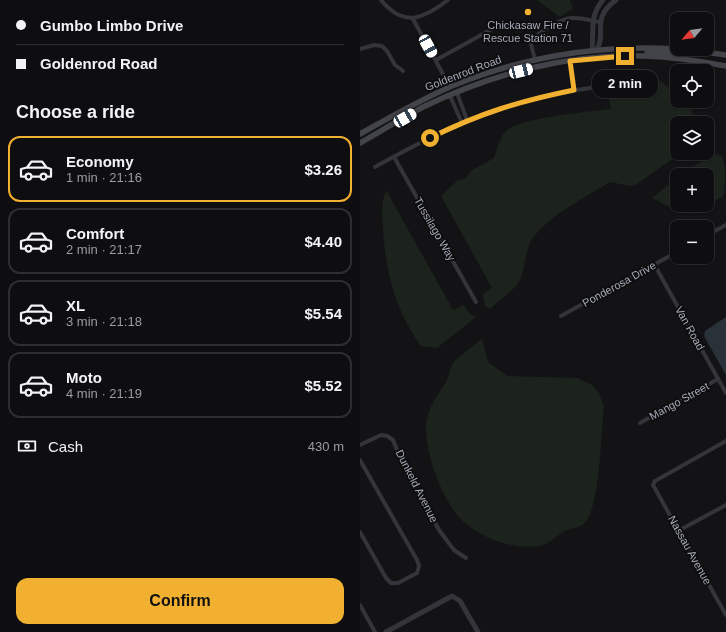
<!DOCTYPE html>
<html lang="en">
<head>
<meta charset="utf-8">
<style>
  body { margin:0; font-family:Arial,sans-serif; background:#1c1c1e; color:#f1f3f6; height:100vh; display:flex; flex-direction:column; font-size:15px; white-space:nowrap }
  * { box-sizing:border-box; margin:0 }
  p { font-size:13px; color:#9b9c9f }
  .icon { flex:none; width:22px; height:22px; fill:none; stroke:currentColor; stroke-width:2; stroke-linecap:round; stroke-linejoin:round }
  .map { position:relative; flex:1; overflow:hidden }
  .details { display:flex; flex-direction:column; background:#0e0e10; width:360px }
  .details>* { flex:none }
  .banner { display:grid; align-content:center; height:88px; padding:0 16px; background:#0e0e10 }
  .needle { width:26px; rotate:241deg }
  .tools { position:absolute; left:310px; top:12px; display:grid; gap:8px }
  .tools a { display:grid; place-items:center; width:44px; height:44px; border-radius:8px; background:#0e0e10; box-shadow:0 1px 3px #0004,0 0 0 1px #2e2e30; font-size:20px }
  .end { position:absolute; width:18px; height:18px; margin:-9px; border:5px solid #f1b02f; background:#111; box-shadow:0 0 0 2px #111 }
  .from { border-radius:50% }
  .bubble { position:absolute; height:28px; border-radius:12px; background:#0e0e10; box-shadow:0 1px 3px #0004,0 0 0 1px #2e2e30; font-size:13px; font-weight:600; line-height:28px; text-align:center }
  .car { position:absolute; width:12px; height:24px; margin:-12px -6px; border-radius:5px; box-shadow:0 0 3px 1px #0007; background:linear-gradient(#fff 24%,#345 0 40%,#fff 0 76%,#345 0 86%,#fff 0) }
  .banner b { display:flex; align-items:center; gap:14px; height:38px; font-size:15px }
  .banner b+b { border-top:1px solid #2e2e30 }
  .banner i { width:10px; height:10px; background:#f1f3f6 }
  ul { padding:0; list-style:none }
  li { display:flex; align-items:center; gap:12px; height:66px; margin:0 8px 6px; padding:0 8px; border:2px solid #2e2e30; border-radius:12px }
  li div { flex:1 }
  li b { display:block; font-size:15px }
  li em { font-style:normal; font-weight:600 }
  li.active { border-color:#f1b02f }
  li>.icon { width:36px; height:36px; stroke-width:1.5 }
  h2 { padding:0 16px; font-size:18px; line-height:48px }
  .pay { display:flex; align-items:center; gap:10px; height:44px; padding:0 16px; font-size:15px }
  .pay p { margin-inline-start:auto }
  .button { display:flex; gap:8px; margin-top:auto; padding:8px 16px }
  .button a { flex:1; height:46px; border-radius:12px; background:#f1b02f; color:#111; font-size:16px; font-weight:600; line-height:46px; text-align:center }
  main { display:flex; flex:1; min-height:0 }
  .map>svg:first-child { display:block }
  .green { fill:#1b231c }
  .water { fill:#2a3239 }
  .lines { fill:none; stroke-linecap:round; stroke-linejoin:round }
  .minor { stroke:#34353a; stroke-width:4 }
  .tertiary { stroke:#34353a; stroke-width:5 }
  .secondary { stroke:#42444a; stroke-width:5.5 }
  .route { stroke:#f1b02f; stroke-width:5 }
  .poi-dot { fill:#f1b02f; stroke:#0e0e10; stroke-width:1.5 }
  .labels { text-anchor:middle; stroke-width:4; stroke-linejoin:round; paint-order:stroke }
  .poi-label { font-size:11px; fill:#a5aab5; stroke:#0e0e10 }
  .street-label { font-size:11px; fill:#a5aab5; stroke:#0e0e10 }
</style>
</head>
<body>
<main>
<section class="details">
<div class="banner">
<b><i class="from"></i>Gumbo Limbo Drive</b>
<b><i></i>Goldenrod Road</b>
</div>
<h2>Choose a ride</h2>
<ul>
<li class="active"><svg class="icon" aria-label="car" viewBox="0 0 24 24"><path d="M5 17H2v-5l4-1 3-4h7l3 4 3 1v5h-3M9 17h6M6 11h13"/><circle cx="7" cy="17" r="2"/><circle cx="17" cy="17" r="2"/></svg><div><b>Economy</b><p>1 min · 21:16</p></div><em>$3.26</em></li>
<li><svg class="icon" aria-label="car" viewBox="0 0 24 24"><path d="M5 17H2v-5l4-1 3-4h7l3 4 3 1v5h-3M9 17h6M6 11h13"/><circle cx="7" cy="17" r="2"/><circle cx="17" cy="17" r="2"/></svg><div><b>Comfort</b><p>2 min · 21:17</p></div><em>$4.40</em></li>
<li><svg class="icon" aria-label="car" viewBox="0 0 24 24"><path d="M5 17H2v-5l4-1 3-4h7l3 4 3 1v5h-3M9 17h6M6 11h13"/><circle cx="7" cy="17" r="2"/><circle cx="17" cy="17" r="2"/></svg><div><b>XL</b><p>3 min · 21:18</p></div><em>$5.54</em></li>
<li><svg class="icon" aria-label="car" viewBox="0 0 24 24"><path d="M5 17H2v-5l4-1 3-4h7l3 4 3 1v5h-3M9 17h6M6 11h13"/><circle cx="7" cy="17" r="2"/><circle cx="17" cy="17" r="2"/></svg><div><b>Moto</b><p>4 min · 21:19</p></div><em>$5.52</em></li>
</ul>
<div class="pay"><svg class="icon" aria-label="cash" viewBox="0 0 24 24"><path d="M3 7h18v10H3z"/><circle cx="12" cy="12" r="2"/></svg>Cash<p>430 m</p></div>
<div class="button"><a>Confirm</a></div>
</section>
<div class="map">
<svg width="366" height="632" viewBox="0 0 366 632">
  <rect width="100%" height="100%" fill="#131315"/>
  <g class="green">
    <polygon points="177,0 210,0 213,9 200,17"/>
    <path d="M257 69 281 70 291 74 317 94V101C335 101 329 112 337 123H317V153H321L277 184 270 186 250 182C224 198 195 212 175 235 164 248 166 268 159 282 154 290 137 302 130 309L125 306 123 294 132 288 81 196 98 180 106 178 112 170 134 158C137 150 139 139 145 132 159 117 229 112 251 109L245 77Z"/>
    <path d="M355 154 362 156C366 165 366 187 363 196L332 214 326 210 318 211 292 198 317 178V205H347V175H320Z"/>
    <path d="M26 190 93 310 104 305 109 313 116 317 77 348 61 346C35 309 26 274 23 229 22 214 21 204 26 190Z"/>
    <path d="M122 339 128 362 147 376 217 378 232 385 239 393 244 406C241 434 240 499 227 520 222 529 211 527 203 532 197 536 190 543 183 545 156 551 125 540 104 522 83 504 61 446 67 419 70 404 78 395 86 382 89 377 89 370 92 365 96 358 115 345 122 339Z"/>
  </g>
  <polygon class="water" points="366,317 366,375 344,336 345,331"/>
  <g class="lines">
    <g class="minor">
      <path d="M21 0C44 28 63 19 88 0"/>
      <polyline points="53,19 90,87"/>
      <polyline points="0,49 14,45 22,46 27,51 35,65 43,71"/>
      <polyline points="76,60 143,23"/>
      <path d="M175 60 171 44C173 34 202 18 212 18 221 17 231 21 240 22"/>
      <polyline points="210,61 214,90"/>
      <polyline points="97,93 107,120"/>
      <polyline points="90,96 102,123"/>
      <polyline points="34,157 116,302"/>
      <path d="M15 167C90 125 151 98 237 87"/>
      <polyline points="347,235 366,225"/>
      <polyline points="294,264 366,393"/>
      <polyline points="201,316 317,252"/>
      <polyline points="280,423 358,379"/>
      <polyline points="366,441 295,481 293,485 366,615"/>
      <polyline points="0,445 21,435 27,436 33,440 42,462 79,530 94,550 106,558"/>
      <polyline points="0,460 57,560 59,566 57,573 38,583 31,583 26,578 0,532"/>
      <polyline points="318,531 366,505"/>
      <polyline points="0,605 15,632"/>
    </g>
    <g class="tertiary">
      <path d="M237 49C247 33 230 19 256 0"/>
      <path d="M232 50C234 31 229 16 243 0"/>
      <polyline points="26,632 92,596 100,601 118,632"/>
    </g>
    <g class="secondary">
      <polyline points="322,49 366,55"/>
      <polyline points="287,52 322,54 330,50"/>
      <path d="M0 134C30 117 60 100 92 86 163 57 240 44 317 49"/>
      <path d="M0 143C21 131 42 118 63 107 131 74 209 53 285 56 312 57 339 61 366 66"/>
    </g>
  </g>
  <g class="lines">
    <path class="route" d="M70 138C120 113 160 101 214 90L210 61 265 56"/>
  </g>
  <circle class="poi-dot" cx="168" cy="12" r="4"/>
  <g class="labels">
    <g class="poi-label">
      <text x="168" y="29">Chickasaw Fire /<tspan x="168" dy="13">Rescue Station 71</tspan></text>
    </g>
    <g class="street-label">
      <text transform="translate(103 73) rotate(-21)" y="4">Goldenrod Road</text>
      <text transform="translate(75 229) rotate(60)" y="4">Tussilago Way</text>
      <text transform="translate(259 284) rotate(-29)" y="4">Ponderosa Drive</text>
      <text transform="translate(330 328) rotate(61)" y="4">Van Road</text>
      <text transform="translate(319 401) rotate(-29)" y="4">Mango Street</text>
      <text transform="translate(57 486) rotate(63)" y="4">Dunkeld Avenue</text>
      <text transform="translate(330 550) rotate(61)" y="4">Nassau Avenue</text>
    </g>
  </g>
</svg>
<div class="tools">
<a><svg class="needle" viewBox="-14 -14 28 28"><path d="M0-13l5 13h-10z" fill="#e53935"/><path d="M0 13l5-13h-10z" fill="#9b9c9f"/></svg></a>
<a><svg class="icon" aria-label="locate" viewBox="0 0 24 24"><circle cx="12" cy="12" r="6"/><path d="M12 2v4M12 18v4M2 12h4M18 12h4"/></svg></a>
<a><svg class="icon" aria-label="layers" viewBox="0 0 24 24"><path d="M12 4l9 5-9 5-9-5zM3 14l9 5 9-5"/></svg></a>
<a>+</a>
<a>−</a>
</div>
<i class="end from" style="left:70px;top:138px"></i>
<i class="end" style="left:265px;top:56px"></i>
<div class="bubble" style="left:232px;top:70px;width:66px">2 min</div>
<i class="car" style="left:68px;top:46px;rotate:151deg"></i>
<i class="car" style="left:161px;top:71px;rotate:76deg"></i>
<i class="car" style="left:45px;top:118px;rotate:60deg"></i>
</div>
</main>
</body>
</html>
